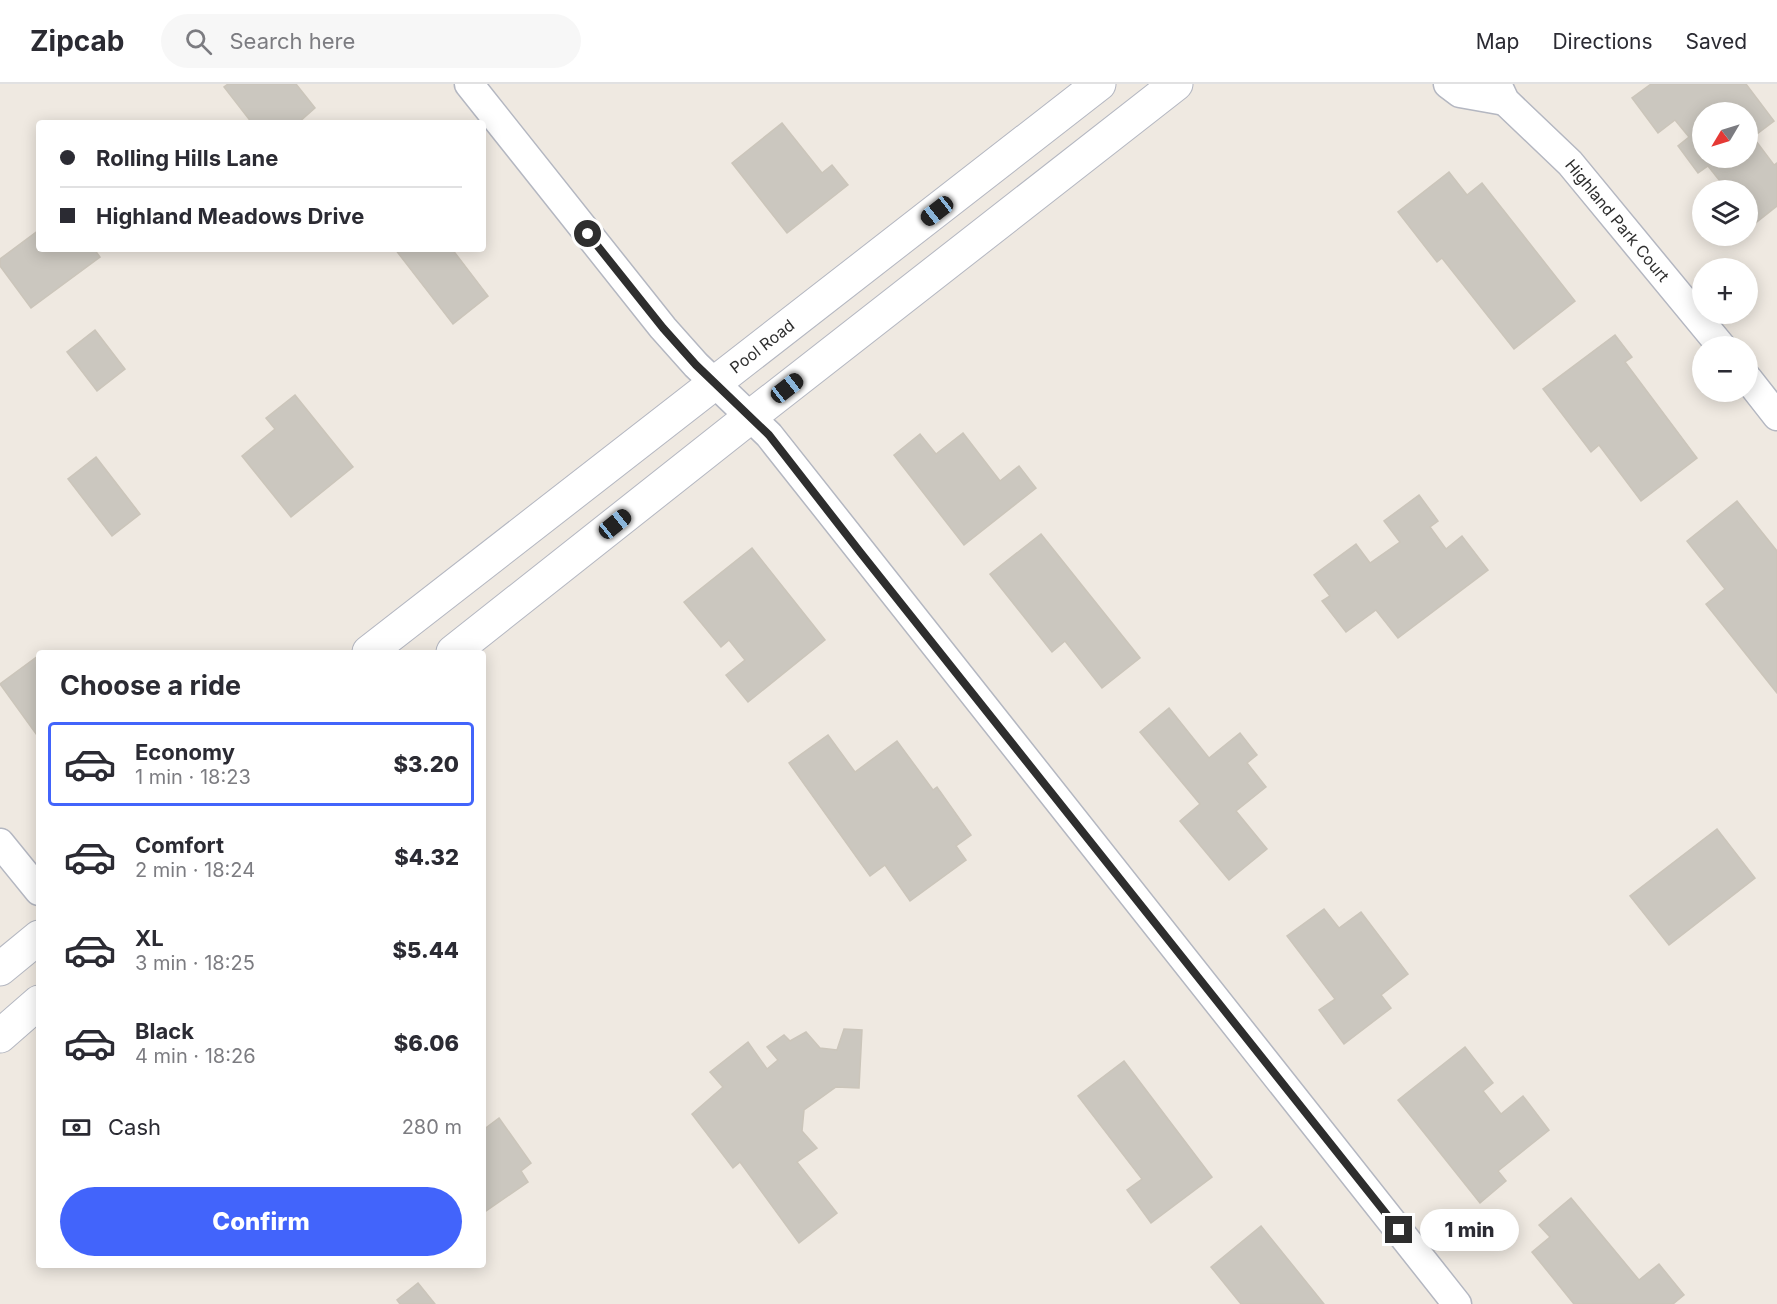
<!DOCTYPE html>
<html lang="en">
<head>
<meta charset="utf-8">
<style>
  body { margin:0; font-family:Inter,sans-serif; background:#f7f7f7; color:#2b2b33; height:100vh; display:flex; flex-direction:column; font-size:22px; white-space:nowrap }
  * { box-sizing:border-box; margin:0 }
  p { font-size:20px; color:#7c7c81 }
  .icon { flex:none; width:33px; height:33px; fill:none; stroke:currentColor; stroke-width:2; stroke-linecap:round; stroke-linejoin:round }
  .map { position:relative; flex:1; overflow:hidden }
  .side { position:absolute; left:36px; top:566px; width:450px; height:618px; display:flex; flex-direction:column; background:#fff; border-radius:6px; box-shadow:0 3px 15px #0003 }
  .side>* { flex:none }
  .hud { position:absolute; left:36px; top:36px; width:450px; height:132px; border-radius:6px; box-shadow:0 3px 15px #0003; display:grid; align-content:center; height:132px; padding:0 24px; background:#fff }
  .needle { width:39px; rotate:232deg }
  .fabs { position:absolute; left:1692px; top:18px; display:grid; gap:12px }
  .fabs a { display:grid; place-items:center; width:66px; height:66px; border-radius:50%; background:#fff; box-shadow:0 3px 15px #0003; font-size:30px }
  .end { position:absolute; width:27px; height:27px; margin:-14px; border:8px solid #2e2e2e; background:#fff; box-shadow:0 0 0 3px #fff }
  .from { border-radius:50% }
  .bubble { position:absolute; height:42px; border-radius:21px; background:#fff; box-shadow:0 3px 15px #0003; font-size:20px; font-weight:800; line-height:42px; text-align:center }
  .car { position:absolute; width:18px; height:36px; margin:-18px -9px; border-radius:8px; box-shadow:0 0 4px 2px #0007; background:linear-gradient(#222 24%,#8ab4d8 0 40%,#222 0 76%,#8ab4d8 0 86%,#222 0) }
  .hud b { display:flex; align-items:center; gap:21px; height:57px; font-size:22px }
  .hud b+b { border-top:2px solid #e1e1e2 }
  .hud i { width:15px; height:15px; background:#2b2b33 }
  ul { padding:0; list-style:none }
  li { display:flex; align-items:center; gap:18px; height:84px; margin:0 12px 9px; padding:0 12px; border:3px solid transparent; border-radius:6px }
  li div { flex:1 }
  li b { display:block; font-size:22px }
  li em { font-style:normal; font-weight:800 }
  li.selected { border-color:#4264fb }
  li>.icon { width:54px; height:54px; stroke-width:1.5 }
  h2 { padding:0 24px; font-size:27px; line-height:72px }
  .pay { display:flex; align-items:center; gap:15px; height:66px; padding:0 24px; font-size:22px }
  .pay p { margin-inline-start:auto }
  .cta { display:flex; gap:12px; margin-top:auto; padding:12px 24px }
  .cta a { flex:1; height:69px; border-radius:36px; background:#4264fb; color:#fff; font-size:24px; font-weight:800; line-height:69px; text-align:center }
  header { display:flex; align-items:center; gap:36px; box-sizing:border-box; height:84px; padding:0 30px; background:#fff; border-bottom:2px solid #e1e1e2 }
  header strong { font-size:28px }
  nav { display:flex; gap:33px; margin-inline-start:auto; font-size:21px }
  .search { width:420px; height:54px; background:#f7f7f7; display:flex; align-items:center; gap:15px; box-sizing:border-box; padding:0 21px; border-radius:33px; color:#7c7c81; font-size:22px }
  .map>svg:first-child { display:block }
  .building { fill:#cbc7bf; stroke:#cbc5ba; stroke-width:1.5; fill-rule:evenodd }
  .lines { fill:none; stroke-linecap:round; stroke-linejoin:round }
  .minor-casing { stroke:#b4b7c1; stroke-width:31 }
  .secondary-casing { stroke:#b4b7c1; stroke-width:35 }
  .minor { stroke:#fff; stroke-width:28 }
  .secondary { stroke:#fff; stroke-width:33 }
  .route { stroke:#2e2e2e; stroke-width:8 }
  .labels { text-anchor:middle; stroke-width:4.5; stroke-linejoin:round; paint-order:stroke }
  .street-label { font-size:16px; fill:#2e2e2e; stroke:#fff }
</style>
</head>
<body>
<header>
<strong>Zipcab</strong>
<div class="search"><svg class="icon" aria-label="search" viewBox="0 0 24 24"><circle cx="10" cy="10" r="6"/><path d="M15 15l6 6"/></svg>Search here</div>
<nav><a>Map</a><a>Directions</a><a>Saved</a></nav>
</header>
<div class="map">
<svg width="1777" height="1220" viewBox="0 0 1777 1220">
  <rect width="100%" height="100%" fill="#efe9e1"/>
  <g class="building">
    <polygon points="228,0 296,0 315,24 298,39 252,39 224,3"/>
    <path d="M1651 0H1746L1774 37 1753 53 1774 81 1777 79V122L1748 145V106H1727L1708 82 1698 89 1678 62 1689 53 1675 36 1658 49 1632 14ZM1702 28H1748V74H1702Z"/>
    <polygon points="782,39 822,89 832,81 848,101 787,149 732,79"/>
    <polygon points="1449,88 1467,111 1482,99 1575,217 1514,265 1442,174 1437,178 1398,128"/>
    <polygon points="39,146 39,165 94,165 100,173 31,224 0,182 0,175"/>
    <polygon points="395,165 452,165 488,212 453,240"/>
    <polygon points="95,246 125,285 97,307 67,268"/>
    <polygon points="1615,251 1632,273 1625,278 1697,374 1641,417 1599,361 1591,368 1543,305"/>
    <polygon points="295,311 353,383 291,433 242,372 275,345 266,334"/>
    <polygon points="963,349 1000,397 1019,382 1036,404 964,461 894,371 920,350 936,370"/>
    <polygon points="96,373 140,430 112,452 68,395"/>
    <polygon points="1419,411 1438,437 1430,443 1446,465 1462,452 1488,486 1398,554 1376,526 1346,548 1322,517 1330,512 1314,491 1356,460 1370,479 1400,458 1384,437"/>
    <polygon points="1737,417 1777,467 1777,609 1706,520 1725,505 1687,457"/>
    <polygon points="1041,450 1140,574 1102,604 1065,557 1052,568 990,490"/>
    <polygon points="752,464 825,556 748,618 726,591 745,576 729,556 721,563 684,518"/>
    <polygon points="38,572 39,573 39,654 0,600"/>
    <polygon points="1169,624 1209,674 1240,649 1257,671 1247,679 1266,703 1236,727 1267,765 1229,796 1180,737 1200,720 1140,648"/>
    <polygon points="828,651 855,688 897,657 933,706 937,703 971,751 956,762 966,776 910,817 885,781 870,792 789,679"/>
    <polygon points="1717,745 1755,794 1669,861 1630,812"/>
    <polygon points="1324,825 1339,844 1361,828 1408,890 1381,911 1391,924 1344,960 1319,926 1335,915 1287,852"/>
    <polygon points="844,945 862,946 859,1004 836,1003 804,1026 802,1047 817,1064 797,1078 837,1129 799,1159 740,1078 733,1084 692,1030 723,1003 710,988 748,958 767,985 778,976 767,963 784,951 790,957 806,948 820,964 837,966"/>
    <polygon points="1465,963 1493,999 1483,1007 1501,1030 1523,1012 1549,1046 1498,1087 1506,1097 1480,1119 1398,1016"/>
    <polygon points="1124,977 1212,1093 1151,1139 1127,1106 1142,1095 1078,1012"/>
    <polygon points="499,1034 531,1079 521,1087 528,1098 486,1127 483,1123 483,1046"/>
    <polygon points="1571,1114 1639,1196 1659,1180 1684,1211 1673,1220 1574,1220 1532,1168 1550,1153 1539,1141"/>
    <polygon points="1261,1142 1324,1220 1241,1220 1211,1183"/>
    <polygon points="418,1199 435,1220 400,1220 397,1216"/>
  </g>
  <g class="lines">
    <g class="minor-casing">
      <g id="minor">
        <polyline points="469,0 663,244 696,281 769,351 1457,1220"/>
        <polyline points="1448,0 1460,9 1505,17"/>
        <path id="s1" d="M1497 0 1505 17 1570 79 1721 262"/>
        <polyline points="1748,295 1777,332"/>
        <polyline points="0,759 39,807"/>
      </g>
    </g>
    <g class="secondary-casing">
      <g id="secondary">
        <path id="s2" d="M369 568 1099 0"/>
        <polyline points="453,568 750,333 1176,0"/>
        <polyline points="0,885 39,853"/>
        <polyline points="0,952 39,918"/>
      </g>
    </g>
    <use href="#minor" class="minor"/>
    <use href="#secondary" class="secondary"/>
  </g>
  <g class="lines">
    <polyline class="route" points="588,150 663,244 696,281 769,351 860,468 1399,1146"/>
  </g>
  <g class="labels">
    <g class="street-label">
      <text dy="6" stroke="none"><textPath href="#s1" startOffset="183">Highland Park Court</textPath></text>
      <text dy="6" stroke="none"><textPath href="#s2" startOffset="498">Pool Road</textPath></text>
    </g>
  </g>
</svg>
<div class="fabs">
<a><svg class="needle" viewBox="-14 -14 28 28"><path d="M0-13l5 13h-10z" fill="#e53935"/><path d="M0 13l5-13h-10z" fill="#7c7c81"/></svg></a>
<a><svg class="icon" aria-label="layers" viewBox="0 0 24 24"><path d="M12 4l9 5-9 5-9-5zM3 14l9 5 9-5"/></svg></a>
<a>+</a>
<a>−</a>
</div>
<i class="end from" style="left:588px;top:150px"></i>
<i class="end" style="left:1399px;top:1146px"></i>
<div class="bubble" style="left:1420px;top:1125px;width:99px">1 min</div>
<i class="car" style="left:937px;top:127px;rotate:232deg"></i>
<i class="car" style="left:787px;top:304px;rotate:52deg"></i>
<i class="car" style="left:615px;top:440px;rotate:51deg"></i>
<div class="hud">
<b><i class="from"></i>Rolling Hills Lane</b>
<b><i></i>Highland Meadows Drive</b>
</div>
<section class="side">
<h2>Choose a ride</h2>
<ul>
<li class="selected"><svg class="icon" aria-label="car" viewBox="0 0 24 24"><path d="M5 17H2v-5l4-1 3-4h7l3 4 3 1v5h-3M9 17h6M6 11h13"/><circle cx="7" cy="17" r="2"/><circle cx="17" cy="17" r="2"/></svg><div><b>Economy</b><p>1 min · 18:23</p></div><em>$3.20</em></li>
<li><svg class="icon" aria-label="car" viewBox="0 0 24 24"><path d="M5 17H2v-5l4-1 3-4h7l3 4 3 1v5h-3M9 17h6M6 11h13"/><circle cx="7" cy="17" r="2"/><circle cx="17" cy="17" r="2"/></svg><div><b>Comfort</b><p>2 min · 18:24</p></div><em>$4.32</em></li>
<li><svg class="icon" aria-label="car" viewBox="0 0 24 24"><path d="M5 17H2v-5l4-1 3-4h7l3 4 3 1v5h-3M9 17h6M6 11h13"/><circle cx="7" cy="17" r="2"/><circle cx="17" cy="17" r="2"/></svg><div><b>XL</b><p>3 min · 18:25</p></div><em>$5.44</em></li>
<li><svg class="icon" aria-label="car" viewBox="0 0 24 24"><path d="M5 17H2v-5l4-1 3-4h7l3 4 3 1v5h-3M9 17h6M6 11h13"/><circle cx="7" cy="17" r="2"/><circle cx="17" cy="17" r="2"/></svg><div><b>Black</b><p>4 min · 18:26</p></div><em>$6.06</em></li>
</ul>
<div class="pay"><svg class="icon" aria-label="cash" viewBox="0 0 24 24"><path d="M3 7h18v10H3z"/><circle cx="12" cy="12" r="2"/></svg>Cash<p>280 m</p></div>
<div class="cta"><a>Confirm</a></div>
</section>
</div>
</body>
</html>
